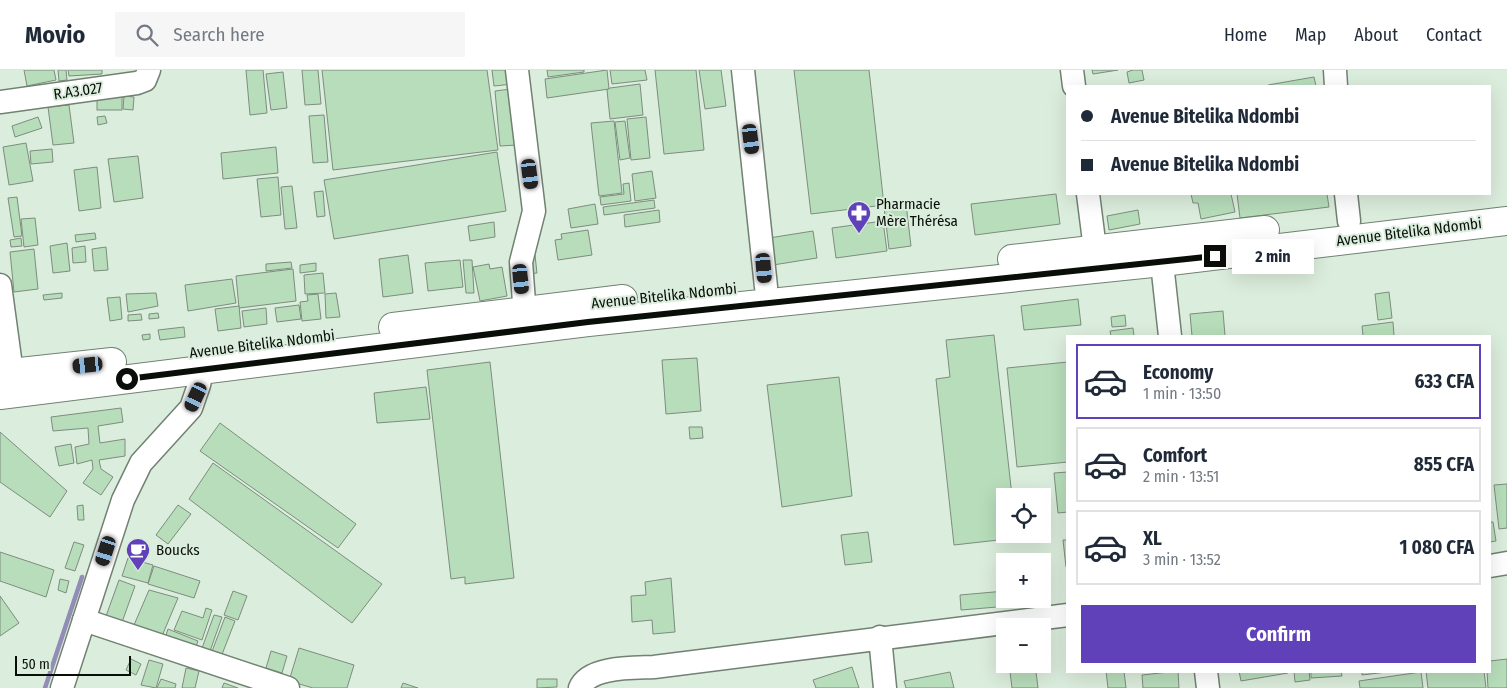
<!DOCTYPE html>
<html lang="en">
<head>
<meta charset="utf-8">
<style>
  body { margin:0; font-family:"Fira Sans Condensed",sans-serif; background:#f6f6f7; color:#1f2937; height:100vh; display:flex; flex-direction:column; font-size:19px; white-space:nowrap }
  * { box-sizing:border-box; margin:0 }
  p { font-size:16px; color:#747a83 }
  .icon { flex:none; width:28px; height:28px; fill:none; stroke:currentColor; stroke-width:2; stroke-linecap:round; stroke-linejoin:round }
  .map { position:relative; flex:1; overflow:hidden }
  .side { position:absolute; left:1066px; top:265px; width:425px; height:338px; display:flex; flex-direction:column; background:#fff; border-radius:0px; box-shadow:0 5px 20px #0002 }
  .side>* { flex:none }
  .banner { position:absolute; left:1066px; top:15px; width:425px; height:110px; border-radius:0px; box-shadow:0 5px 20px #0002; display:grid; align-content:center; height:110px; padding:0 15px; background:#fff }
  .tools { position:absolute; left:996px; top:418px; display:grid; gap:10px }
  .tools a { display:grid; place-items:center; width:55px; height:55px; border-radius:0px; background:#fff; box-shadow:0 5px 20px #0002; font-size:25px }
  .scale { position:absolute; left:15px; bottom:12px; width:116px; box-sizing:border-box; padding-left:5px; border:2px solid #090e09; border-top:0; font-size:14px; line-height:18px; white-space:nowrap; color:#090e09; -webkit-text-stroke:4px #dbeddc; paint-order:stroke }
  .end { position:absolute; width:22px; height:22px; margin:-11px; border:6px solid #090e09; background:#fff; box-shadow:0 0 0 2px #fff }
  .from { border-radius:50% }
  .bubble { position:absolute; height:35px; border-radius:0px; background:#fff; box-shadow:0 5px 20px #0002; font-size:16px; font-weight:700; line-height:35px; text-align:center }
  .car { position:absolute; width:15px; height:30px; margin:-15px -8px; border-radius:6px; box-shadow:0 0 4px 1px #0007; background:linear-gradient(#222 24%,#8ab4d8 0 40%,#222 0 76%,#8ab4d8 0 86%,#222 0) }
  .banner b { display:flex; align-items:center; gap:18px; height:48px; font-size:19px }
  .banner b+b { border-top:1px solid #e0e1e3 }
  .banner i { width:12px; height:12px; background:#1f2937 }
  ul { padding:9px 0 0; list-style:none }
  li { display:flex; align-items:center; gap:15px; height:75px; margin:0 10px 8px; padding:0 5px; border:2px solid #e0e1e3; border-radius:0px }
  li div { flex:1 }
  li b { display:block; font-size:19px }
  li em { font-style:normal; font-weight:700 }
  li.on { border-color:#6041b9 }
  li>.icon { width:45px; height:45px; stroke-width:1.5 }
  .cta { display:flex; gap:10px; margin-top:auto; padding:10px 15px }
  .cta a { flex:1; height:58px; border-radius:0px; background:#6041b9; color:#fff; font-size:20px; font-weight:700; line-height:58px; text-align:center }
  header { display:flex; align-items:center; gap:30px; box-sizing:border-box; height:70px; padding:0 25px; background:#fff; border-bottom:1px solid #e0e1e3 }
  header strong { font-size:24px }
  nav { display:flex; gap:28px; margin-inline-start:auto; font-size:18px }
  .search { width:350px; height:45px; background:#f6f6f7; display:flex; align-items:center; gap:12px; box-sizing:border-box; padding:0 18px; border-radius:0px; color:#747a83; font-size:19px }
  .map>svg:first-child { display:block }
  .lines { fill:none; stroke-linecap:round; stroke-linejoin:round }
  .stream { stroke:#918db6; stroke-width:4.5 }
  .building { fill:#b7ddba; stroke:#7d8d7e }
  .minor-casing { stroke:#718172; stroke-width:25 }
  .highway-casing { stroke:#718172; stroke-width:30 }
  .minor { stroke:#fff; stroke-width:22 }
  .highway { stroke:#fff; stroke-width:28 }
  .route { stroke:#090e09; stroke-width:6 }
  .labels { text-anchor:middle; stroke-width:4; stroke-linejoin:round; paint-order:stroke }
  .street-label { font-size:15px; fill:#090e09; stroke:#dbeddc }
  .poi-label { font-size:15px; fill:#090e09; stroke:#dbeddc; text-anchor:start }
</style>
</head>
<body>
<header>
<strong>Movio</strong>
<div class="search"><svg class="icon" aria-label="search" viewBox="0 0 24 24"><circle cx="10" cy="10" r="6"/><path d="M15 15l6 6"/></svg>Search here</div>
<nav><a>Home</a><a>Map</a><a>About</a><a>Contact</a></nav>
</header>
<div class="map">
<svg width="1507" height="618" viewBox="0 0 1507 618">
  <rect width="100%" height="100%" fill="#dbeddc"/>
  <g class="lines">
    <polyline class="stream" points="45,618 82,507"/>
  </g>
  <g class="building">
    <polygon points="24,0 54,0 56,10 27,16"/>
    <polygon points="58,0 66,0 67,10 59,11"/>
    <polygon points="68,0 102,0 102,4 69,6"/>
    <polygon points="246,0 263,0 267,43 250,45"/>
    <polygon points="302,0 318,0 321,34 305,35"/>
    <polygon points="322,0 487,0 498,80 333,100"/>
    <polygon points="492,0 511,0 513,14 494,16"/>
    <polygon points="547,0 584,0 584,2 548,7"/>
    <polygon points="607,0 609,19 547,28 545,9"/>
    <polygon points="610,0 645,0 647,10 612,14"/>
    <polygon points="655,0 696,0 704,80 664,84"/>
    <polygon points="699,0 721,0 726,36 705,39"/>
    <polygon points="794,0 869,0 884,135 811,144"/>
    <polygon points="1092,0 1118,0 1093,4"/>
    <polygon points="1133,0 1142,0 1144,10 1129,13 1127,2"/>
    <polygon points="283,2 287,38 271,40 266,4"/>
    <polygon points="1314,7 1316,16 1268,16 1268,15"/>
    <polygon points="640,14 643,45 610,49 607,20 610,18"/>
    <polygon points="511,19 517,75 500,76 495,21"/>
    <rect x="97" y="26" width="25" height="14"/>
    <polygon points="124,26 134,27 133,40 123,39"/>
    <polygon points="69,35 74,73 53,75 48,37"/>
    <polygon points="324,45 328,92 313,93 309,46"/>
    <polygon points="105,46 107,53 98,55 97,47"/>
    <polygon points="38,47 42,58 15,67 12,56"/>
    <polygon points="646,47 650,88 631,90 627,49"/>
    <polygon points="614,51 622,123 599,126 591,53"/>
    <polygon points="625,51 630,88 620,90 615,52"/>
    <polygon points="26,73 33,111 9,115 3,77"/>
    <polygon points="276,77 278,103 223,109 221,83"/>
    <polygon points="52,79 53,92 31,94 30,81"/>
    <polygon points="497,82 506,141 334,169 324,110"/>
    <polygon points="138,86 143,128 114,132 108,89"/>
    <polygon points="97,97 101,138 79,141 74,100"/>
    <polygon points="652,101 656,128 635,131 632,104"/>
    <polygon points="278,107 281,145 261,147 257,109"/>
    <polygon points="629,113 631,131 601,135 600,127 624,124 623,114"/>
    <polygon points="292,116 297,158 285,159 281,117"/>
    <polygon points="323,121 325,146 317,147 314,122"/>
    <polygon points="1056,124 1060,154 975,165 971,134"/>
    <polygon points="1191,124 1231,124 1235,142 1201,149 1198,133 1193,133"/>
    <polygon points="1237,124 1327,124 1329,137 1240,148"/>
    <polygon points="17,127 22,166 14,167 8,128"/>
    <polygon points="654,130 655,138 604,145 603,137"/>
    <polygon points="595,134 598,154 571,158 568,139"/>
    <polygon points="906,134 911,176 889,179 884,137"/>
    <polygon points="659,140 660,152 625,157 624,145"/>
    <polygon points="1138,140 1140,154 1109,160 1107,146"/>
    <polygon points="35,148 38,175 24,177 21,149"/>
    <polygon points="883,151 887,181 836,188 832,158"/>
    <polygon points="494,152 495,167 470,171 468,156"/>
    <polygon points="588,160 592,185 558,190 555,170 562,169 561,164"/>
    <polygon points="813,161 817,188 773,195 769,168"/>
    <polygon points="95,163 96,169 76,172 75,165"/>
    <polygon points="21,168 22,176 11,177 10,170"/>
    <polygon points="67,173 70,201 53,203 50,176"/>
    <polygon points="85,176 86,192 73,193 72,178"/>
    <polygon points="106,177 108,200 94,201 92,179"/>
    <polygon points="34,179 38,219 14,222 10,182"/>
    <polygon points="408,185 413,223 383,227 379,189"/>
    <polygon points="535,185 537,203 526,204 524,186"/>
    <polygon points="460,190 463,217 428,221 425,193"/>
    <polygon points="463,190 472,190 474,223 466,223"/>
    <polygon points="291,192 292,198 266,201 266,194"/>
    <polygon points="316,193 316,201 300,203 300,195"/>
    <polygon points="489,194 490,199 502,197 507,226 480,231 473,197"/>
    <polygon points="293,199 296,231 239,238 236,206"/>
    <polygon points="323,203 325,223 305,224 304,205"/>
    <polygon points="232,209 236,233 188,241 185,215"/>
    <polygon points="1389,222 1392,248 1378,250 1375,224"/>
    <polygon points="62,223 62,228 44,230 43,225"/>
    <polygon points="156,223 158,236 128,242 126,224"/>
    <polygon points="336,223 340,247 326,248 325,224"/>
    <polygon points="318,224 321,249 302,251 300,232 308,231 307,225"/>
    <polygon points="120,227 122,249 110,251 107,228"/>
    <polygon points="1078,229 1081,255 1024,260 1021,236"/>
    <polygon points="299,235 301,249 277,252 275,238"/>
    <polygon points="239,236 241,258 218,261 215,239"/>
    <polygon points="266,238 267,254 244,257 242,241"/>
    <polygon points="1223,241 1225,266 1192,266 1190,244"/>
    <polygon points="158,243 159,248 149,249 149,244"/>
    <polygon points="141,244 142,250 128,251 128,245"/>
    <polygon points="1125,245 1126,256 1112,257 1111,247"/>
    <polygon points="1393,252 1394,266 1363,266 1362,256"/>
    <polygon points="184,257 185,267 160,270 158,260"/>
    <polygon points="1133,258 1134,266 1111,266 1110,261"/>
    <polygon points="150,264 150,269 143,270 142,265"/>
    <polygon points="994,265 1012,426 1005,426 1005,464 1016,464 1016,468 954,475 936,309 950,307 946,270"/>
    <polygon points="697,288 701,341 666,344 662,290"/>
    <polygon points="490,292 514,508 465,514 465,507 451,509 427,300"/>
    <polygon points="1068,292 1068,392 1017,397 1007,298"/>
    <polygon points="839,307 852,426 782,437 767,315"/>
    <polygon points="426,317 430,349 377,353 374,323"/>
    <polygon points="121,338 123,352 98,356 100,373 125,369 125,386 99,390 101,399 113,407 101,425 83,413 93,399 92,390 77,394 75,377 89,374 88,358 53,361 51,347"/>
    <polygon points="220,353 356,454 338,478 200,381"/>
    <polygon points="689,357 702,357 703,368 690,369"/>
    <polygon points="0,362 67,421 50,447 0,412"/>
    <polygon points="71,374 74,393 59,396 55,377"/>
    <polygon points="213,393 382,514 352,553 189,429"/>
    <polygon points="1068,402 1068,442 1058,443 1054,403"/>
    <polygon points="1507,414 1507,458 1499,459 1494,415"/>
    <polygon points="83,435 84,450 78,450 77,436"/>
    <polygon points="178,435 191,444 168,474 156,465"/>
    <polygon points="1490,452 1493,452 1496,471 1490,472"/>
    <polygon points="868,462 872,492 845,495 841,465"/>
    <polygon points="1063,470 1068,470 1068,497 1066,497"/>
    <polygon points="74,472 84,475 75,501 65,498"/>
    <polygon points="0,482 54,500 46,527 0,511"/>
    <polygon points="128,488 153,495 148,513 122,506"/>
    <polygon points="154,496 200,511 194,528 148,514"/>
    <polygon points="671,508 675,562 653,564 652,550 632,552 631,526 646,525 645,512"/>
    <polygon points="60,509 69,511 66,523 58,520"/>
    <polygon points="119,510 135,516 121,555 105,549"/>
    <polygon points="149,520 178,528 162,566 134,555"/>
    <polygon points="233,521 247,526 238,550 224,545"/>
    <polygon points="1005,521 1005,529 1034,529 1034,534 961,540 960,525"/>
    <polygon points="0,526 19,553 0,566"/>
    <polygon points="206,538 212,540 202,570 174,560 182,541 203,548"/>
    <polygon points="214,545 222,547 209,584 201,581"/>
    <polygon points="225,547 235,551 221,587 211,584"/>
    <polygon points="168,559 198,571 194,582 164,571"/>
    <polygon points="299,578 354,595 347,618 313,618 289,611"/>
    <polygon points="271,581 287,586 282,603 266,598"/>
    <polygon points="131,589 141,594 136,605 126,600"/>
    <polygon points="1507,589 1507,618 1488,618 1487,601 1490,601 1490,591"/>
    <polygon points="149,590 163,594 156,618 141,615"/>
    <polygon points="1009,594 1035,594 1038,618 1012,618"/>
    <polygon points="852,597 859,618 816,618 813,610"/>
    <polygon points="186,598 199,601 195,618 182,618"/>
    <polygon points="1106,601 1124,601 1126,618 1108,618"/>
    <polygon points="1178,601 1179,618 1143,618 1142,605"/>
    <polygon points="1239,601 1288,601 1288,603 1241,611"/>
    <polygon points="1294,601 1309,601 1310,610 1295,612"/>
    <polygon points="1311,601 1341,601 1342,606 1311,608"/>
    <polygon points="1362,601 1395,601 1362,605"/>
    <polygon points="1426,601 1484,601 1486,618 1428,618"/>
    <polygon points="950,602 954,618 906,618 904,611"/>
    <polygon points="1421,602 1423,618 1360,618 1359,611"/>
    <polygon points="161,609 176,614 175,618 157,618"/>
    <polygon points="537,609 557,609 557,617 537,618"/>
    <polygon points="224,613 238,618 222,618"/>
    <polygon points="403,613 418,618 401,618"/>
  </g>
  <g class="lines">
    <g class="minor-casing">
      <g id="minor">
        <polyline points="517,0 534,141 521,192 526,259"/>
        <polyline points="743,0 766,217"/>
        <polyline points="1072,0 1074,16"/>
        <polyline points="1335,0 1336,16"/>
        <polyline points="0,32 137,13 145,10 149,0"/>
        <polyline points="1088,124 1095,179"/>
        <polyline points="1346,124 1349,151"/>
        <polyline points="1160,175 1170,266"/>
        <polyline points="0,215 14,318"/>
        <polyline points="1490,496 1507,493"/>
        <polyline points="84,550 288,618"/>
        <polyline points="880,567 885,618"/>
        <polyline points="1206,601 1208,618"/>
        <polyline points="62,618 123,430 141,393 191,338 199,315 202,300"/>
        <path d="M580 618C589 596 634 598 654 597L1068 545"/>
      </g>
    </g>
    <g class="highway-casing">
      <g id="highway">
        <polyline points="1012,189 1265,160"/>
        <polyline points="393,257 623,229"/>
        <polyline points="0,304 112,292"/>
        <polyline points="0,325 588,252 1162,192 1507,151"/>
      </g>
    </g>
    <use href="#minor" class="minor"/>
    <use href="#highway" class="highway"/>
  </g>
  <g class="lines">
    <polyline class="route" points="127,309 588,252 1215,186"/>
  </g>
  <defs>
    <g id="pharmacy-pin" transform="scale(1.25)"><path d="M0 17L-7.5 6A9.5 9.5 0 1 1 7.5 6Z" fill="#6041b9" stroke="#dbeddc"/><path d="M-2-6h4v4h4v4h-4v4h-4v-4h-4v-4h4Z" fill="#fff"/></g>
    <g id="cafe-pin" transform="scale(1.25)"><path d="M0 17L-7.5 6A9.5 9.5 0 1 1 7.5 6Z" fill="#6041b9" stroke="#dbeddc"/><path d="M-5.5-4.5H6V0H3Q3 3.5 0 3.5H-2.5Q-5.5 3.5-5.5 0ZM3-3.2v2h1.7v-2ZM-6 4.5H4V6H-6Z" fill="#fff"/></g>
  </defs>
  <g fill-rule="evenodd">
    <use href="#pharmacy-pin" x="859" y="143"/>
    <use href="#cafe-pin" x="138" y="480"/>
  </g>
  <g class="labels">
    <g class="street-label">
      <text transform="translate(78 21) rotate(-8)" y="5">R.A3.027</text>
      <text transform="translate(1409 162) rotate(-7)" y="5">Avenue Bitelika Ndombi</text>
      <text transform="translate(664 226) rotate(-6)" y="5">Avenue Bitelika Ndombi</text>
      <text transform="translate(262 274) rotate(-7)" y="5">Avenue Bitelika Ndombi</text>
    </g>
    <g class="poi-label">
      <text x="876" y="139">Pharmacie<tspan x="876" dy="17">Mère Thérésa</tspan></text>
      <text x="156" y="485">Boucks</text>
    </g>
  </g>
</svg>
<div class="tools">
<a><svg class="icon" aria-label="locate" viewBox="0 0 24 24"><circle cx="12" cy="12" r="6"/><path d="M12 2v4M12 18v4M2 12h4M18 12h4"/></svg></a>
<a>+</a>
<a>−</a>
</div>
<div class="scale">50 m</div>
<i class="end from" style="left:127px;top:309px"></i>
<i class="end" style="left:1215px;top:186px"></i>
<div class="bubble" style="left:1232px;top:169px;width:82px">2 min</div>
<i class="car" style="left:751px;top:69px;rotate:173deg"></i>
<i class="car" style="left:530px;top:104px;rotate:173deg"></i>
<i class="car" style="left:764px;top:198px;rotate:175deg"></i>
<i class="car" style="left:521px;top:209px;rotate:174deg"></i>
<i class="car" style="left:88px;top:295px;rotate:264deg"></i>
<i class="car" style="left:196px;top:327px;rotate:205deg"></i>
<i class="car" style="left:106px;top:481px;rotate:198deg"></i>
<div class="banner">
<b><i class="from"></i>Avenue Bitelika Ndombi</b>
<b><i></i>Avenue Bitelika Ndombi</b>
</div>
<section class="side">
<ul>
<li class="on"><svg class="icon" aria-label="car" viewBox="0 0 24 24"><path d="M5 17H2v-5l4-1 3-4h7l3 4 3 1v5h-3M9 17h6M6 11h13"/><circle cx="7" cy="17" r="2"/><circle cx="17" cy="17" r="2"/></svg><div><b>Economy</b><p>1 min · 13:50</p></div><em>633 CFA</em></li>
<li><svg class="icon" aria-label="car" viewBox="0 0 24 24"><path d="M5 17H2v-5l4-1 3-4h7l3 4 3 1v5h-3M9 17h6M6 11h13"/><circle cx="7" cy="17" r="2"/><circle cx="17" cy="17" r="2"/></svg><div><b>Comfort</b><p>2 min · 13:51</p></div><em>855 CFA</em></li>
<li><svg class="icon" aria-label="car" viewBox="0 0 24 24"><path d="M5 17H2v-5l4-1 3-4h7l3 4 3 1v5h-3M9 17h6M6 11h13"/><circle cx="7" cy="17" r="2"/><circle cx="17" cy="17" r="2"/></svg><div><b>XL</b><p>3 min · 13:52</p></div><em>1 080 CFA</em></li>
</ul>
<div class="cta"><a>Confirm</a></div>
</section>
</div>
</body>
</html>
